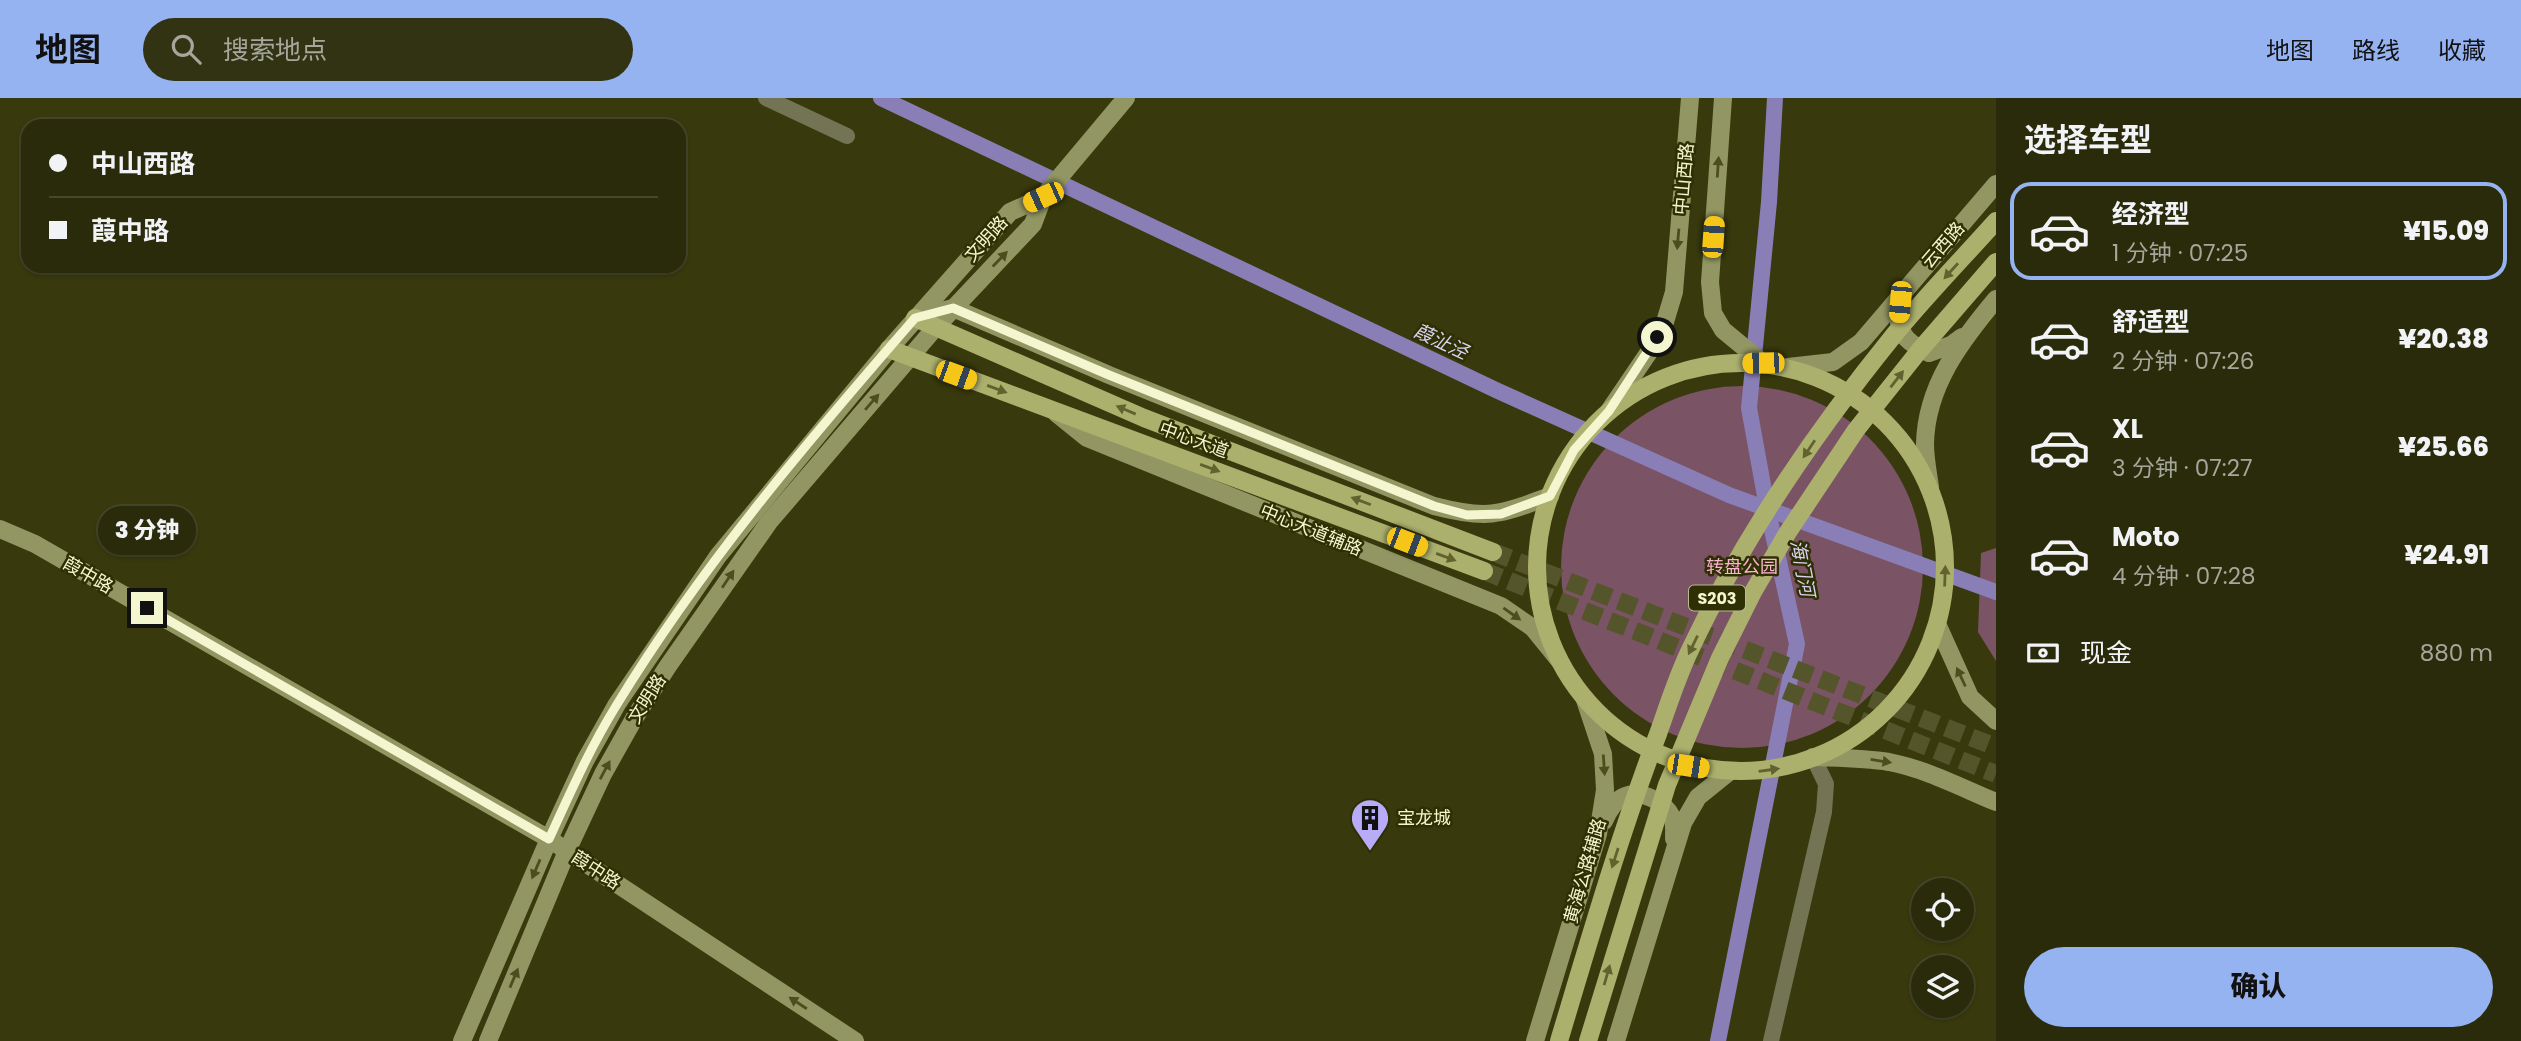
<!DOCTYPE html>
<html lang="zh">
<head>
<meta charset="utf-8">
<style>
  body { margin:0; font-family:Poppins,"Noto Sans SC",sans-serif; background:#323313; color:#f1f3f6; height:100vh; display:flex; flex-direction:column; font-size:26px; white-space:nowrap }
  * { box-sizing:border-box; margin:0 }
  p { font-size:23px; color:#a5a79c }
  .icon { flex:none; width:38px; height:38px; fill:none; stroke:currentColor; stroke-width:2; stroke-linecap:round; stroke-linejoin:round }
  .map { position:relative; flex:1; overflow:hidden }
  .sheet { display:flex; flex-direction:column; background:#2a2b0a; width:525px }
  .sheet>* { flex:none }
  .banner { position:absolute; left:21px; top:21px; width:665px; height:154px; border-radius:21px; box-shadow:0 2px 5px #0004,0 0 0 2px #46472b; display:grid; align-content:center; height:154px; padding:0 28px; background:#2a2b0a }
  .tools { position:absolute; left:1911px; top:780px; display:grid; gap:14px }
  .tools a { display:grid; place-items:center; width:63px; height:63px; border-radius:50%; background:#2a2b0a; box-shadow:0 2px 5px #0004,0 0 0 2px #46472b; font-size:35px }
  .end { position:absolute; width:32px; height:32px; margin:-16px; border:9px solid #f3f6ce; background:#111; box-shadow:0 0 0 4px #111 }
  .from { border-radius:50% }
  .bubble { position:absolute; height:49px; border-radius:24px; background:#2a2b0a; box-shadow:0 2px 5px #0004,0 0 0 2px #46472b; font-size:23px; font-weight:800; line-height:49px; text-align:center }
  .car { position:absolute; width:21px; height:42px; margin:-21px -10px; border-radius:9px; box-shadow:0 0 5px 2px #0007; background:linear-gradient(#f5c518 24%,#345 0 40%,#f5c518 0 76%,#345 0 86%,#f5c518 0) }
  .banner b { display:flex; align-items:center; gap:24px; height:66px; font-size:26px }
  .banner b+b { border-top:2px solid #46472b }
  .banner i { width:18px; height:18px; background:#f1f3f6 }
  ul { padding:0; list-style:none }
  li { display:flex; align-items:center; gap:21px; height:98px; margin:0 14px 10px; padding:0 14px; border:4px solid transparent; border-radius:21px }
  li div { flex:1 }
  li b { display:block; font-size:26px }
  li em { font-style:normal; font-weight:800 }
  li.selected { border-color:#95b2f1 }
  li>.icon { width:63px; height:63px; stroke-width:1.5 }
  h2 { padding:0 28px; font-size:32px; line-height:84px }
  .pay { display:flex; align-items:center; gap:18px; height:77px; padding:0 28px; font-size:26px }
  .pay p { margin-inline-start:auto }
  .button { display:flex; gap:14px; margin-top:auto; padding:14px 28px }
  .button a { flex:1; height:80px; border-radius:42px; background:#95b2f1; color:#111; font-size:28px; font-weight:800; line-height:80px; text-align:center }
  header { display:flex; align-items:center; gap:42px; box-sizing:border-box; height:98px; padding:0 35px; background:#95b2f1; color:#111 }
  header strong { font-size:33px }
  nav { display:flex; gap:38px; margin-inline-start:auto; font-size:24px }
  .search { width:490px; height:63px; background:#323313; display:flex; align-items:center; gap:18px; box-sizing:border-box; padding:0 24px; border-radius:38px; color:#a5a79c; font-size:26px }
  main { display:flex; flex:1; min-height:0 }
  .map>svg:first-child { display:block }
  .park { fill:#7a5364 }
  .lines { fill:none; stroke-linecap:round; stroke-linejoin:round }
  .canal { stroke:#897fb6; stroke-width:16 }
  .primary-tunnel { stroke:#54552a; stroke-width:18; stroke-dasharray:18 9; stroke-linecap:butt }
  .street { stroke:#727454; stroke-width:16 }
  .secondary { stroke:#929662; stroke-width:18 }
  .primary { stroke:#acb06d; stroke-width:18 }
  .primary-bridge { stroke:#acb06d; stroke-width:18 }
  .oneway { fill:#4c4e1f }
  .oneway2 { fill:#60632d }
  .route { stroke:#f3f6ce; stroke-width:9 }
  .labels { text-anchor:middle; stroke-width:5; stroke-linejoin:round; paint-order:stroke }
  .shield { fill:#2e2f02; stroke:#b8ba91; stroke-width:2 }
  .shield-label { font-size:16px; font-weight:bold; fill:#f3f6ce }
  .street-label { font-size:18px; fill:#f3f6ce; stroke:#2e2f02 }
  .park-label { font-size:18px; fill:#fab3d2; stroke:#2e2f02 }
  .poi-label { font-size:18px; fill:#f3f6ce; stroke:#2e2f02; text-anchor:start }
  .water-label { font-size:19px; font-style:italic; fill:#d7d3f3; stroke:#2e2f02 }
</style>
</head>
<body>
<header>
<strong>地图</strong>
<div class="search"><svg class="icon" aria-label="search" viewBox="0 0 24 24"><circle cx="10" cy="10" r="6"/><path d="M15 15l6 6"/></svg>搜索地点</div>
<nav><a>地图</a><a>路线</a><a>收藏</a></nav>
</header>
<main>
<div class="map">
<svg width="1996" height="943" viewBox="0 0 1996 943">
  <rect width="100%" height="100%" fill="#38390d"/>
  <g class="park">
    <circle cx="1742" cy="469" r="181"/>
    <polygon points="1996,450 1996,563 1978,534 1981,455"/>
  </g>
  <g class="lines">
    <g class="canal">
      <polyline points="881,0 1498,293 1729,397 1996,494"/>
      <polyline points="1718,943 1797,546 1767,409 1749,310 1769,104 1775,0"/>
    </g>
    <g class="primary-tunnel">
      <polyline points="1493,454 1996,649"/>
      <polyline points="1484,473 1996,676"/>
    </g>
    <g class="street">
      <polyline points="766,0 847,38"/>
      <polyline points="1771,943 1824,714 1826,686 1813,659"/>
    </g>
    <g class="secondary">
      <polyline points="1723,0 1710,184 1713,215 1723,232 1763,265"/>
      <path d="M942 213 953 210 1109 277 1434 408C1488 422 1499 417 1550 398"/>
      <path d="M1899 217C1897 238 1912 247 1929 255L1951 247 1962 239"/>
      <polyline points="1788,269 1833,264 1861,244 1996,86"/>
      <polyline points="1609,313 1649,254 1665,224 1674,194 1690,0"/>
      <polyline points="1056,315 1087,340 1501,508 1533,530 1559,562"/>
      <path d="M1930 389C1928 375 1925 360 1925 346 1926 288 1961 243 1996 201"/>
      <polyline points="0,431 35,446 549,741 855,943"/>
      <polyline points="1938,528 1970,599 1996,623"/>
      <path d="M1813 659C1838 660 1864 660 1889 664 1926 671 1962 690 1996 704"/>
      <path d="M1604 723C1608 714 1615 702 1625 698 1641 691 1665 704 1672 719 1675 725 1674 734 1674 741"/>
      <polyline points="462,943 549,741 585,663 617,606 718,458 889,251 1010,114 1043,99"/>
      <polyline points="488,943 567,753 603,676 635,619 668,568 769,424 935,230 1033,126 1043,99 1126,0"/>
      <polyline points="1535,943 1598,736 1605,692 1603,656 1585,602"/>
      <polyline points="1616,943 1683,725 1698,699 1729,674"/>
    </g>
    <g class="primary">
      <polyline points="915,220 1144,320 1493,454"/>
      <polyline points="889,251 1484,473"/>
      <circle cx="1741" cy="469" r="204"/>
    </g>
    <g class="primary-bridge">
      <path d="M1559 943C1590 840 1620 736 1658 636 1668 608 1677 579 1690 552 1742 441 1817 332 1894 237 1926 198 1962 161 1996 123"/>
      <polyline points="1588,943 1667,687 1720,560 1753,494 1788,434 1856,332 1919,253 1996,164"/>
    </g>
  </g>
  <defs><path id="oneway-solid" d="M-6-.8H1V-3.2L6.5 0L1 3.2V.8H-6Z" transform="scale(1.75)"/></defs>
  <g class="oneway">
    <use href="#oneway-solid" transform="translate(1718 69) rotate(-86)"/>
    <use href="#oneway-solid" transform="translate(1678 141) rotate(95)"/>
    <use href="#oneway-solid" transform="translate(1000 161) rotate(-46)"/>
    <use href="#oneway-solid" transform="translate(872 304) rotate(-49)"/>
    <use href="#oneway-solid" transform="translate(728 481) rotate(-56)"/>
    <use href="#oneway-solid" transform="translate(1512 516) rotate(35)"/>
    <use href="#oneway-solid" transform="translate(1961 579) rotate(-115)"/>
    <use href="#oneway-solid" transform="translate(1881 663) rotate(9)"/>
    <use href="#oneway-solid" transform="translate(1604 667) rotate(86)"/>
    <use href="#oneway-solid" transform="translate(605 672) rotate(-62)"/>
    <use href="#oneway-solid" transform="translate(536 771) rotate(113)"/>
    <use href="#oneway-solid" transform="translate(514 880) rotate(-67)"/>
    <use href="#oneway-solid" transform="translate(798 905) rotate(-147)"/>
  </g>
  <g class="oneway2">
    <use href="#oneway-solid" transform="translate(1951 173) rotate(132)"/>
    <use href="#oneway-solid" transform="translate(1897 281) rotate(-52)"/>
    <use href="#oneway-solid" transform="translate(997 291) rotate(20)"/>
    <use href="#oneway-solid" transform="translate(1126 312) rotate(-157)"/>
    <use href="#oneway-solid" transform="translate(1809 351) rotate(124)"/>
    <use href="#oneway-solid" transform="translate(1210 370) rotate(20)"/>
    <use href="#oneway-solid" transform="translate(1361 403) rotate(-159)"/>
    <use href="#oneway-solid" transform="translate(1446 459) rotate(20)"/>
    <use href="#oneway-solid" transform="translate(1945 478) rotate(-88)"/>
    <use href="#oneway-solid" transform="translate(1693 547) rotate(116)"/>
    <use href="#oneway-solid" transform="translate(1769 672) rotate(-8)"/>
    <use href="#oneway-solid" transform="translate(1615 760) rotate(108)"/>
    <use href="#oneway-solid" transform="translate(1607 877) rotate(-74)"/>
  </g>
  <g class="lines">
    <path class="route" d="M147 510 549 741C570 695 590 650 616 608 701 468 808 343 915 220L953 210 1109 277 1434 408 1467 417 1501 416 1550 398 1574 352 1609 313 1657 239"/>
  </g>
  <defs>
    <g id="building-pin" transform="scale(2.0125)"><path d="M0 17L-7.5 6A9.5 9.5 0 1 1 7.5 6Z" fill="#b8abf7" stroke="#2e2f02"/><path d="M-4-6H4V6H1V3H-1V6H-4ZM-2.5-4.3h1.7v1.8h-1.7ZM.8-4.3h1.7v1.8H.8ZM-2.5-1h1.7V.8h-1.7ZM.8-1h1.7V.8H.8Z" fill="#111"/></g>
  </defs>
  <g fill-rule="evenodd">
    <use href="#building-pin" x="1370" y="720"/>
  </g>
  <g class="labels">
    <rect class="shield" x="1689" y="487.5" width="56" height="25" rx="5"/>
    <g class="shield-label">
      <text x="1717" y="506">S203</text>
    </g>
    <g class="street-label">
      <text transform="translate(1684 81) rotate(-85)" y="6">中山西路</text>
      <text transform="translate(986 141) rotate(-48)" y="6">文明路</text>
      <text transform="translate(1943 147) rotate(-49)" y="6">云西路</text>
      <text transform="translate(1194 342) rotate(20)" y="6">中心大道</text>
      <text transform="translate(1311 432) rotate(22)" y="6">中心大道辅路</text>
      <text transform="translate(88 477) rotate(30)" y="6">葭中路</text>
      <text transform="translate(647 601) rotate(-58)" y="6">文明路</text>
      <text transform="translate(596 772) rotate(33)" y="6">葭中路</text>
      <text transform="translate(1585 773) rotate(-74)" y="6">黄海公路辅路</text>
    </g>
    <g class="park-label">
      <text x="1742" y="475">转盘公园</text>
    </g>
    <g class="poi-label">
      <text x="1397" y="726">宝龙城</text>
    </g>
    <g class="water-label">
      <text transform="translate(1441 243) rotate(25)" y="7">葭沚泾</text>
      <text transform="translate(1803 470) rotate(79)" y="7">海门河</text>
    </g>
  </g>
</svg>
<div class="tools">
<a><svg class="icon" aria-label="locate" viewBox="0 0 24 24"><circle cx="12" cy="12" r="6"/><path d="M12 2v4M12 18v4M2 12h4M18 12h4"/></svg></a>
<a><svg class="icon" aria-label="layers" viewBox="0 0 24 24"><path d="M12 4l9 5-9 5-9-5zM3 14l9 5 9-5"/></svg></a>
</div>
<i class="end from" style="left:1657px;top:239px"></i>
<i class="end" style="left:147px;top:510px"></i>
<div class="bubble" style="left:98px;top:408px;width:98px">3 分钟</div>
<i class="car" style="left:1043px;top:99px;rotate:246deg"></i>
<i class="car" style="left:1713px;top:139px;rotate:4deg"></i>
<i class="car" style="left:1900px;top:204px;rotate:185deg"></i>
<i class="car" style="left:1763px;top:265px;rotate:269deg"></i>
<i class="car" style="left:956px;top:277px;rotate:110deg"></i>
<i class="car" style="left:1407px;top:444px;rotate:111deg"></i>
<i class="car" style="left:1688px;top:668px;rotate:99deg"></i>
<div class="banner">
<b><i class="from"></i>中山西路</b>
<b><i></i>葭中路</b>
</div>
</div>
<section class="sheet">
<h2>选择车型</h2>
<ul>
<li class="selected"><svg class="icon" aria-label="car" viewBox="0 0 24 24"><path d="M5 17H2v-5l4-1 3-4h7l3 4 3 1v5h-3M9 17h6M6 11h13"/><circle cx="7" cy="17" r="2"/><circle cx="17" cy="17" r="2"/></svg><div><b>经济型</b><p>1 分钟 · 07:25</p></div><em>¥15.09</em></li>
<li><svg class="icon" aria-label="car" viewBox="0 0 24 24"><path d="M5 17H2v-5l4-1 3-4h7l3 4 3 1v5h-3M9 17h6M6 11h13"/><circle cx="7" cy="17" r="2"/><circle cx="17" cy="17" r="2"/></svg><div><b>舒适型</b><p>2 分钟 · 07:26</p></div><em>¥20.38</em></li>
<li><svg class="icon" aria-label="car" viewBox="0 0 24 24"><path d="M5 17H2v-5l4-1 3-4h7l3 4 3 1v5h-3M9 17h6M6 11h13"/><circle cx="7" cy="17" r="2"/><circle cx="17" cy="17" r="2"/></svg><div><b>XL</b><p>3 分钟 · 07:27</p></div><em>¥25.66</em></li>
<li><svg class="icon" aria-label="car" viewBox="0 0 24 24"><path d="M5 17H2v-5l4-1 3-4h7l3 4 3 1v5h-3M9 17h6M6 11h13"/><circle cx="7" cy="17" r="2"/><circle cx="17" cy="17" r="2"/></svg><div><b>Moto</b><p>4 分钟 · 07:28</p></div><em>¥24.91</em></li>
</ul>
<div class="pay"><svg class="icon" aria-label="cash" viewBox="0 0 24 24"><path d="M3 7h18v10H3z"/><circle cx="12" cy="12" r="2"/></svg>现金<p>880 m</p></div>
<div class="button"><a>确认</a></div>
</section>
</main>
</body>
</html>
